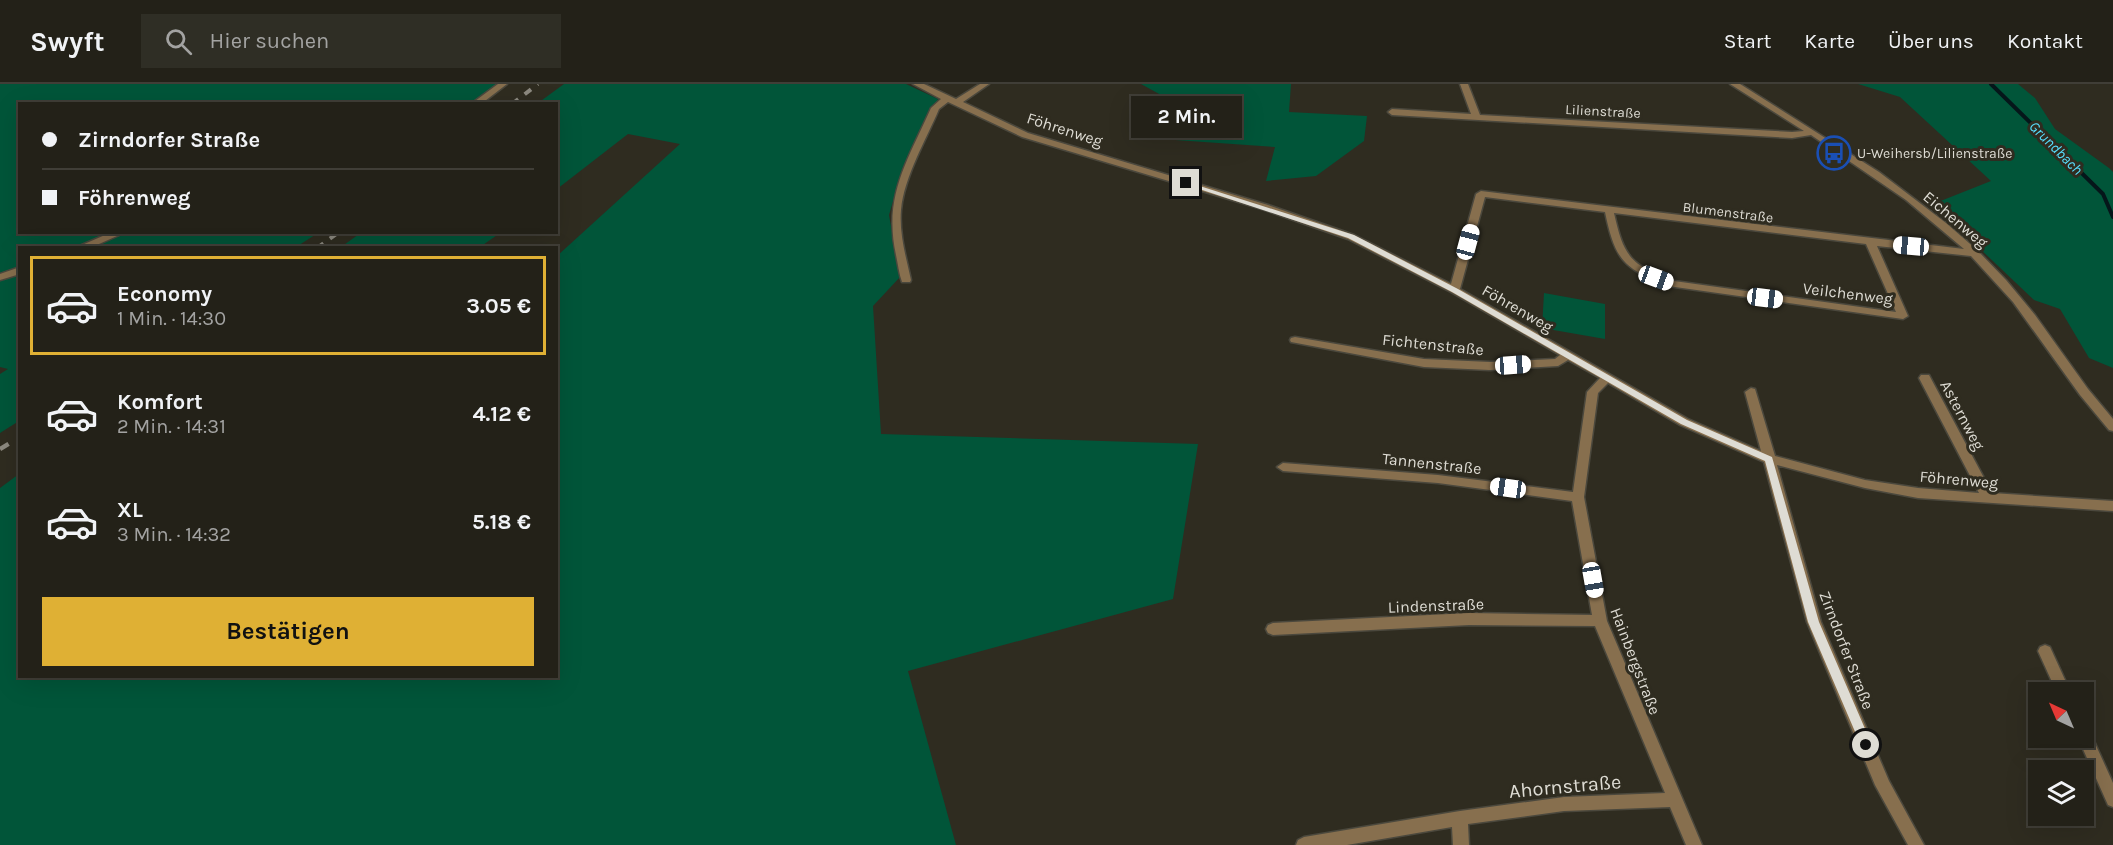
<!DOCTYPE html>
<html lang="de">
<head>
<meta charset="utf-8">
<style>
  body { margin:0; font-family:Karla,sans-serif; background:#2f2e25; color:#f1f3f6; height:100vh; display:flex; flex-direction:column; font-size:22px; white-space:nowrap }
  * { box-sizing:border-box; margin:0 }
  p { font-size:20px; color:#a3a3a2 }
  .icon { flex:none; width:33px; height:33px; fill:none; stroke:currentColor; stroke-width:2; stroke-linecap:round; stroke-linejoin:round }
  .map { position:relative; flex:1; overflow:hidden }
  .sheet { position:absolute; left:18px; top:162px; width:540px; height:432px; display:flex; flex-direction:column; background:#232118; border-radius:0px; box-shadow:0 6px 24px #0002,0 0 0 2px #403e37 }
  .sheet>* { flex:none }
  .banner { position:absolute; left:18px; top:18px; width:540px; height:132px; border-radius:0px; box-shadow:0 6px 24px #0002,0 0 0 2px #403e37; display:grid; align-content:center; height:132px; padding:0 24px; background:#232118 }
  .needle { width:39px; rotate:316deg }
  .fabs { position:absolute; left:2028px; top:598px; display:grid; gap:12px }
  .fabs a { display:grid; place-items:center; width:66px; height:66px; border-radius:0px; background:#232118; box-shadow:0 6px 24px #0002,0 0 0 2px #403e37; font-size:30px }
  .end { position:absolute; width:27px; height:27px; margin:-14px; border:8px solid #dedcd4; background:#111; box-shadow:0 0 0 3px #111 }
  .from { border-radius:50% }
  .bubble { position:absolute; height:42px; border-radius:0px; background:#232118; box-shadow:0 6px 24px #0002,0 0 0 2px #403e37; font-size:20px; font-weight:700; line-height:42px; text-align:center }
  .car { position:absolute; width:18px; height:36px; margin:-18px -9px; border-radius:8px; box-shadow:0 0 4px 2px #0007; background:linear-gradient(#fff 24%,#345 0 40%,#fff 0 76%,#345 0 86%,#fff 0) }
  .banner b { display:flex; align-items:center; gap:21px; height:57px; font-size:22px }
  .banner b+b { border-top:2px solid #403e37 }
  .banner i { width:15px; height:15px; background:#f1f3f6 }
  ul { padding:10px 0 0; list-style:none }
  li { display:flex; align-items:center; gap:18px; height:99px; margin:0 12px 9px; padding:0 12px; border:3px solid transparent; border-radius:0px }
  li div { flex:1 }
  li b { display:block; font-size:22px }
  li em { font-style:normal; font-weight:700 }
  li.selected { border-color:#dfb034 }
  li>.icon { width:54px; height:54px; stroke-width:1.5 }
  .action { display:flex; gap:12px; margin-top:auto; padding:12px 24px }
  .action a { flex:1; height:69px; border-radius:0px; background:#dfb034; color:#111; font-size:24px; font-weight:700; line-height:69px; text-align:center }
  header { display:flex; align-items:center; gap:36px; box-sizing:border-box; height:84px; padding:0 30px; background:#232118; border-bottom:2px solid #403e37 }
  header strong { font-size:28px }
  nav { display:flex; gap:33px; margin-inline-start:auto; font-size:21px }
  .search { width:420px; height:54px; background:#2f2e25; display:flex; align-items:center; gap:15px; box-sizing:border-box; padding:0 21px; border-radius:0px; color:#a3a3a2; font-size:22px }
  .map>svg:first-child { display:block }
  .green { fill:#015539 }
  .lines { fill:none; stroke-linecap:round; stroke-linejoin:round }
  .stream { stroke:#05161a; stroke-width:4 }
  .minor-casing { stroke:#4b483d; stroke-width:3 }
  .tertiary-casing { stroke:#4b483d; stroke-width:3 }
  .minor { fill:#876f4e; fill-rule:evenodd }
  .tertiary { fill:#876f4e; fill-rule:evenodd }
  .rail-far1 { stroke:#8c897f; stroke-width:4; stroke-dasharray:8 8; stroke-linecap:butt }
  .rail { stroke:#8c897f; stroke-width:4.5; stroke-dasharray:10 10; stroke-linecap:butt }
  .route { fill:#dedcd4 }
  .labels { text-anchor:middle; stroke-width:6; stroke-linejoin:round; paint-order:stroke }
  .far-street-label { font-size:14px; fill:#dedcd4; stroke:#2f2c20 }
  .far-poi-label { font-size:14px; fill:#dedcd4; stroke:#2f2c20; text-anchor:start }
  .far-water-label { font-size:15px; font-style:italic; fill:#57dffe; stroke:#2f2c20 }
  .street-label { font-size:16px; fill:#dedcd4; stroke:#2f2c20 }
  .near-street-label { font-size:20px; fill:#dedcd4; stroke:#2f2c20 }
</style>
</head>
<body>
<header>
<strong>Swyft</strong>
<div class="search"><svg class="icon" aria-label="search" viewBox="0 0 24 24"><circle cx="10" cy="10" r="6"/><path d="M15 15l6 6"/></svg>Hier suchen</div>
<nav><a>Start</a><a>Karte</a><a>Über uns</a><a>Kontakt</a></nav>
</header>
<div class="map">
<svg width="2113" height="761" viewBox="0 0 2113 761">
  <rect width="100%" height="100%" fill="#2f2c20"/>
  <g class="green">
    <polygon points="0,0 508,0 482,20 20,20 20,148 318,149 296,163 20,164 19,337 0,349 0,290 8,285 0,283"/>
    <polygon points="564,0 906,0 938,15 903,83 889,131 900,193 873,222 881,350 1198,360 1173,515 908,587 956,761 0,761 0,404 19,390 20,592 556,592 557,172 680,60 628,50 557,105 556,20 538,19"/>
    <polygon points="1141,0 1291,0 1289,28 1367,32 1364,57 1316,92 1266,97 1275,63 1161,55 1161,11"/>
    <polygon points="1858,0 2018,0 2035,14 2055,45 2109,84 2113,88 2113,284 2089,274 2060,225 2034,216 1939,126 1938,118 1991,97 1900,13"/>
    <polygon points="362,148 500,148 500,149 480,163 341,163"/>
    <polygon points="1544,209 1605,220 1605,255 1542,244"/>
  </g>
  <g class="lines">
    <polyline class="stream" points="1991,0 2103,110 2113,133"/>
    <g class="minor-casing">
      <g id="minor">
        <path d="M913 0H924L956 15 980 0H989L963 18 1028 49 1268 121 1354 151 1451 200 1476 110 1481 107 1964 165 1906 116 1811 51 1792 54 1392 31 1388 28 1392 25 1471 30 1460 0H1468L1480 31 1792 48 1804 47 1730 0H1740L1879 88 1946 139 1977 166 2006 196 2035 231 2088 305 2113 335V347L2109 346 2080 311 2013 218 1971 172 1877 162 1908 232 1903 235 1668 202C1623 184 1615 176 1605 128L1485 113 1460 205 1688 335 1761 367 1745 308 1751 304 1755 305 1775 372 1865 396 1918 404 1979 409 1919 294 1921 291H1929L1992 409 2113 417V427L1918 414 1865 404 1777 381 1821 538 1889 697 1924 761H1908L1875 701 1807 538 1764 378 1680 341 1608 299 1598 309 1584 413 1607 537 1702 761H1686L1670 723 1564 727 1468 740 1469 761H1453L1452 743 1347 761H1296L1298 756 1304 753 1460 727 1564 713 1665 709 1595 542 1469 541 1273 551 1268 549 1266 545 1268 541 1273 539 1469 529 1592 531 1572 417 1438 399 1283 387 1277 383 1283 379 1438 391 1573 408 1587 308 1600 294 1568 276 1558 282 1490 286 1424 283 1291 258 1290 256 1291 254 1295 253 1424 275 1490 278 1555 275 1560 271 1451 208 1348 155 1262 125 1022 53 948 18 939 25C926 56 904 93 901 126 899 150 906 173 911 196L910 198H902C899 190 898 180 896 171 883 112 908 76 931 24L941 15ZM1614 129 1866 160 1896 228 1674 197C1631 181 1624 174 1614 129Z"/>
        <polygon points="2045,561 2050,563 2071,609 2057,609 2038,567 2040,563"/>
        <polygon points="2084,645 2089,646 2113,699 2113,723 2108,721 2078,654 2084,654"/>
      </g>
    </g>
    <g class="tertiary-casing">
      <g id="tertiary">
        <polygon points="498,0 507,0 481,20 471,20"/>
        <polygon points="112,148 126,148 90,164 75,164"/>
        <polygon points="20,183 20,190 0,196 0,190"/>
      </g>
    </g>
    <use href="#minor" class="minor"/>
    <use href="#tertiary" class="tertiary"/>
    <g class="rail-far1">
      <polyline points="512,20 538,0"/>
      <polyline points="317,164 339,148"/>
    </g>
    <polyline class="rail" points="0,365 20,353"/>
  </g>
  <polygon class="route" points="1184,97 1354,151 1458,205 1687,336 1772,373 1819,538 1872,661 1870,664 1862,664 1808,538 1765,377 1681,340 1452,208 1348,154 1184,100"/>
  <defs>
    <g id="bus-ring" transform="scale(1.725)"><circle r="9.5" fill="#2f2c20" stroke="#1a4fb4" stroke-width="1.5"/><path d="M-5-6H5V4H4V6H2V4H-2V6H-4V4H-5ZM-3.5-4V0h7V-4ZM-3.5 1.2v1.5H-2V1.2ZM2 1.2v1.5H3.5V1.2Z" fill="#1a4fb4"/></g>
  </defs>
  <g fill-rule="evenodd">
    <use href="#bus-ring" x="1834" y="69"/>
  </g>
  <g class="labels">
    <g class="far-street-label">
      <text transform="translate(1603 27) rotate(3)" y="5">Lilienstraße</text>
      <text transform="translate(1728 128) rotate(7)" y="5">Blumenstraße</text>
    </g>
    <g class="far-poi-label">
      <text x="1857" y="74">U-Weihersb/Lilienstraße</text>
    </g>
    <g class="far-water-label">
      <text transform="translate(2056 64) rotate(45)" y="5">Grundbach</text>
    </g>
    <g class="street-label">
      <text transform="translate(1065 45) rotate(18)" y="6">Föhrenweg</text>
      <text transform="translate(1956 135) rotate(40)" y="6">Eichenweg</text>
      <text transform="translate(1848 209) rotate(7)" y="6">Veilchenweg</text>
      <text transform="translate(1518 224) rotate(30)" y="6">Föhrenweg</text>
      <text transform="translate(1433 260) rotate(6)" y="6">Fichtenstraße</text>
      <text transform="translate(1963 331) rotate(62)" y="6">Asternweg</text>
      <text transform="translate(1432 379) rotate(6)" y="6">Tannenstraße</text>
      <text transform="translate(1959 395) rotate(5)" y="6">Föhrenweg</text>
      <text transform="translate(1436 521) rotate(-2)" y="6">Lindenstraße</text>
      <text transform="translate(1847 566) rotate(69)" y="6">Zirndorfer Straße</text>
      <text transform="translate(1636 577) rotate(69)" y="6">Hainbergstraße</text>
    </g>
    <g class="near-street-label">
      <text transform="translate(1565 702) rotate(-5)" y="7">Ahornstraße</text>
    </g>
  </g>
</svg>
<div class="fabs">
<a><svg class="needle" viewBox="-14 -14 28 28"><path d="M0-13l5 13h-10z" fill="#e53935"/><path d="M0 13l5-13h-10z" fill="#a3a3a2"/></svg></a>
<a><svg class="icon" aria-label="layers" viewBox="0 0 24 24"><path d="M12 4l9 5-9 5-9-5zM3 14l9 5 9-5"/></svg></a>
</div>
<i class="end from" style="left:1866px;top:661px"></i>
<i class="end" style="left:1186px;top:99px"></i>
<div class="bubble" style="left:1131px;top:12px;width:111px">2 Min.</div>
<i class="car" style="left:1468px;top:158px;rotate:15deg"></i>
<i class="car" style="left:1911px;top:162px;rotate:275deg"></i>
<i class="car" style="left:1656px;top:194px;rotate:110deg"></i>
<i class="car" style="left:1765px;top:214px;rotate:97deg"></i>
<i class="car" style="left:1513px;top:281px;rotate:86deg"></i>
<i class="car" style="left:1508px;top:404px;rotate:278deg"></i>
<i class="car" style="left:1593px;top:496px;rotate:170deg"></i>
<div class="banner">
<b><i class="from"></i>Zirndorfer Straße</b>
<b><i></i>Föhrenweg</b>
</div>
<section class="sheet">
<ul>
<li class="selected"><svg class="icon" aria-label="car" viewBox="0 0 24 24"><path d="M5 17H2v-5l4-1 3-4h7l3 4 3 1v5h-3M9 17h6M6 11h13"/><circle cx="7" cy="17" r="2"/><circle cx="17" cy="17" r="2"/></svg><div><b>Economy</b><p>1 Min. · 14:30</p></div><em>3.05 €</em></li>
<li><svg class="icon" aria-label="car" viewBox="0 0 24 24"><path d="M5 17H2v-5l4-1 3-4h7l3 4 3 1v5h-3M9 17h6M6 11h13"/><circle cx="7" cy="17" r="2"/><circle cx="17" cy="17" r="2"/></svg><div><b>Komfort</b><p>2 Min. · 14:31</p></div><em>4.12 €</em></li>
<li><svg class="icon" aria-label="car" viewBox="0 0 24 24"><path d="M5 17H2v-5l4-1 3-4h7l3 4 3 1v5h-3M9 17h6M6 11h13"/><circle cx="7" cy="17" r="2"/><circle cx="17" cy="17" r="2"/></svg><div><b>XL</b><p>3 Min. · 14:32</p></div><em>5.18 €</em></li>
</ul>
<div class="action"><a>Bestätigen</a></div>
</section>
</div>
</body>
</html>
